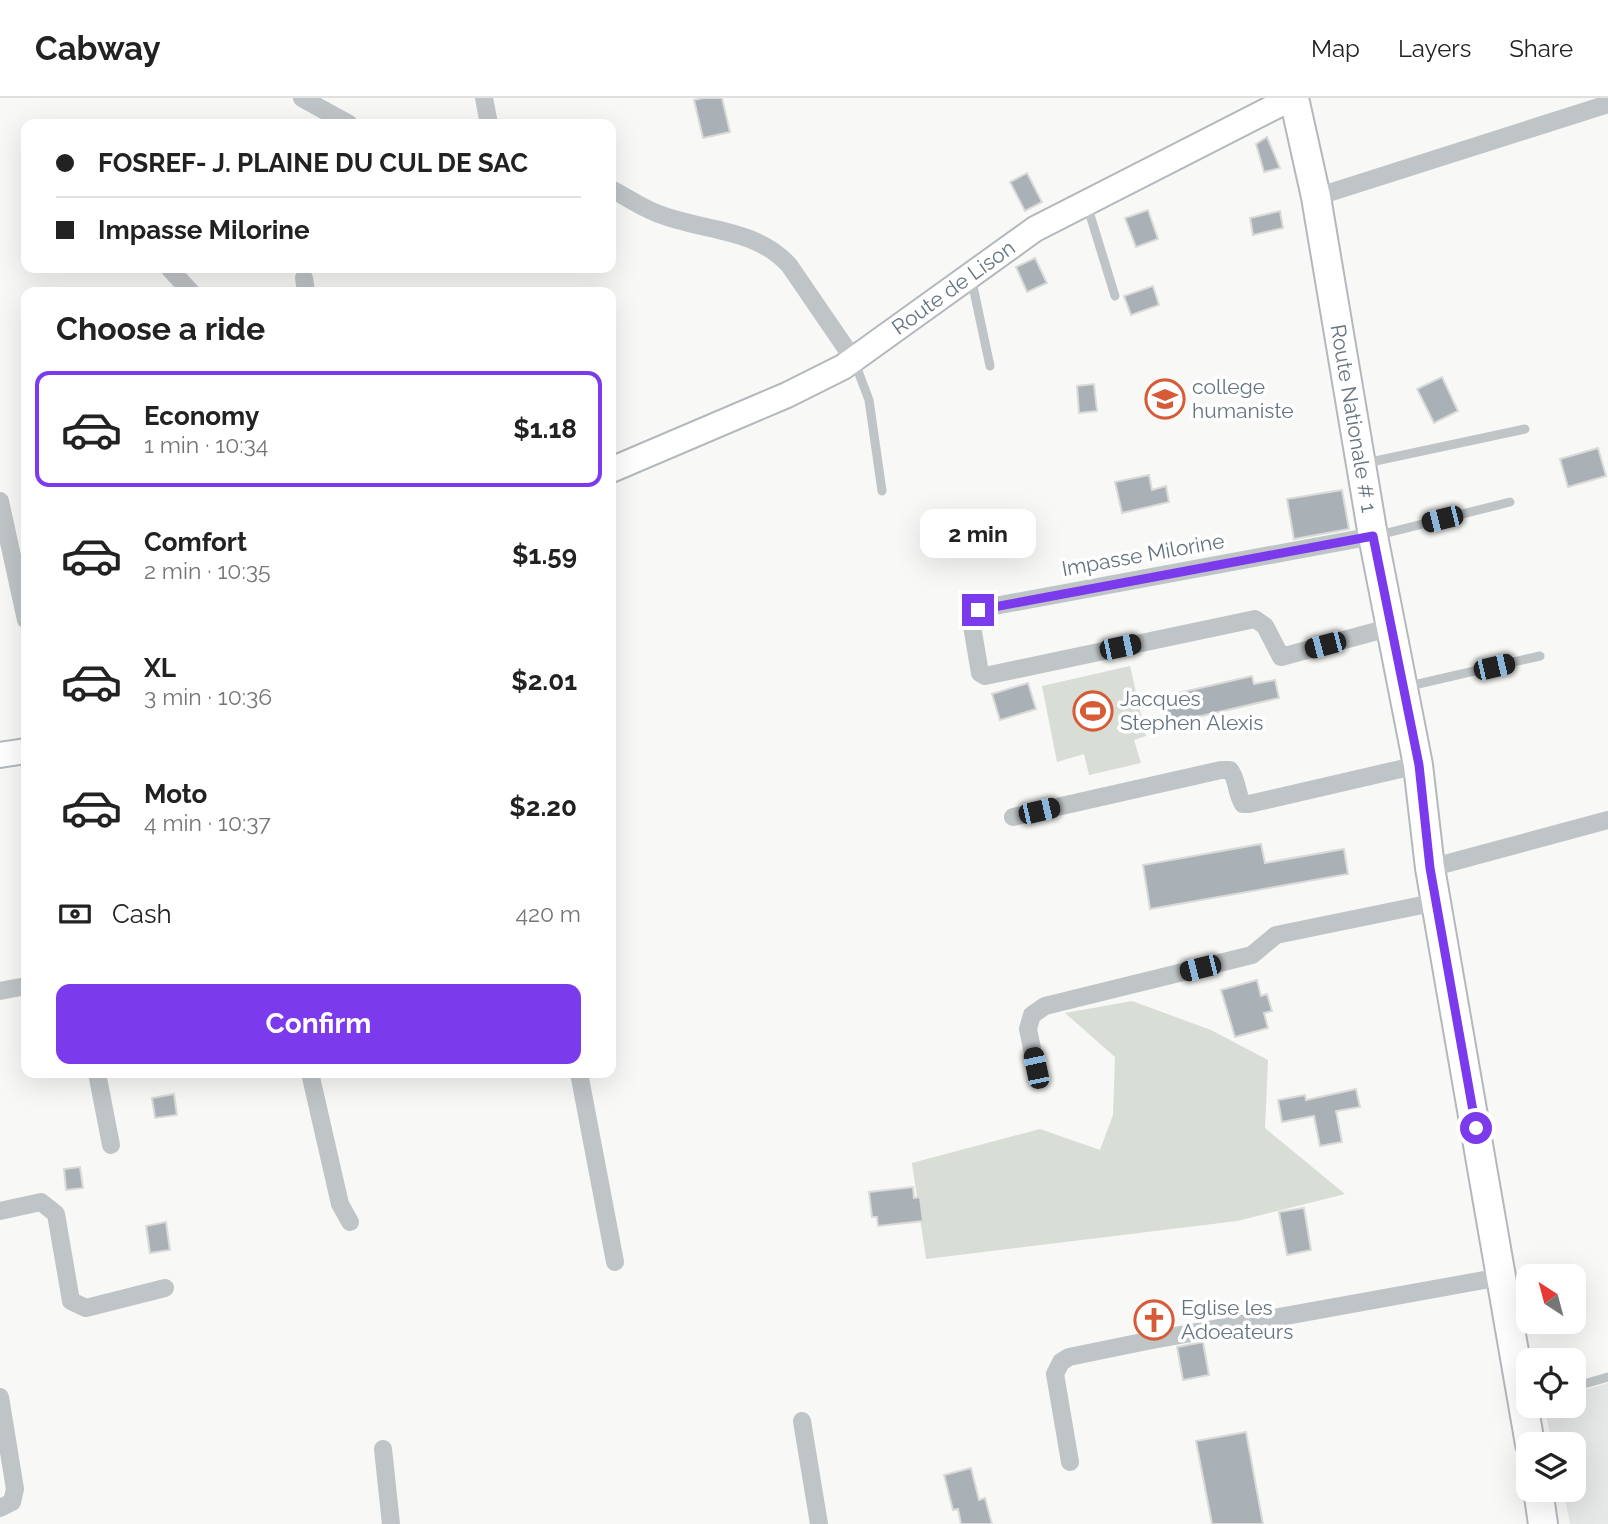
<!DOCTYPE html>
<html lang="en">
<head>
<meta charset="utf-8">
<style>
  body { margin:0; font-family:Raleway,sans-serif; background:#f2f2f2; color:#222; height:100vh; display:flex; flex-direction:column; font-size:26px; white-space:nowrap }
  * { box-sizing:border-box; margin:0 }
  p { font-size:23px; color:#767676 }
  .icon { flex:none; width:38px; height:38px; fill:none; stroke:currentColor; stroke-width:2; stroke-linecap:round; stroke-linejoin:round }
  .map { position:relative; flex:1; overflow:hidden }
  .side { position:absolute; left:21px; top:189px; width:595px; height:791px; display:flex; flex-direction:column; background:#fff; border-radius:14px; box-shadow:0 7px 28px #0002 }
  .side>* { flex:none }
  .top-card { position:absolute; left:21px; top:21px; width:595px; height:154px; border-radius:14px; box-shadow:0 7px 28px #0002; display:grid; align-content:center; height:154px; padding:0 35px; background:#fff }
  .needle { width:46px; rotate:324deg }
  .fabs { position:absolute; left:1516px; top:1166px; display:grid; gap:14px }
  .fabs a { display:grid; place-items:center; width:70px; height:70px; border-radius:14px; background:#fff; box-shadow:0 7px 28px #0002; font-size:35px }
  .end { position:absolute; width:32px; height:32px; margin:-16px; border:9px solid #7c3aed; background:#fff; box-shadow:0 0 0 4px #fff }
  .from { border-radius:50% }
  .bubble { position:absolute; height:49px; border-radius:14px; background:#fff; box-shadow:0 7px 28px #0002; font-size:23px; font-weight:700; line-height:49px; text-align:center }
  .car { position:absolute; width:21px; height:42px; margin:-21px -10px; border-radius:9px; box-shadow:0 0 5px 2px #0007; background:linear-gradient(#222 24%,#8ab4d8 0 40%,#222 0 76%,#8ab4d8 0 86%,#222 0) }
  .top-card b { display:flex; align-items:center; gap:24px; height:66px; font-size:26px }
  .top-card b+b { border-top:2px solid #e0e0e0 }
  .top-card i { width:18px; height:18px; background:#222 }
  ul { padding:0; list-style:none }
  li { display:flex; align-items:center; gap:21px; height:116px; margin:0 14px 10px; padding:0 21px; border:4px solid transparent; border-radius:14px }
  li div { flex:1 }
  li b { display:block; font-size:26px }
  li em { font-style:normal; font-weight:700 }
  li.on { border-color:#7c3aed }
  li>.icon { width:63px; height:63px; stroke-width:1.5 }
  h2 { padding:0 35px; font-size:32px; line-height:84px }
  .pay { display:flex; align-items:center; gap:18px; height:77px; padding:0 35px; font-size:26px }
  .pay p { margin-inline-start:auto }
  .action { display:flex; gap:14px; margin-top:auto; padding:14px 35px }
  .action a { flex:1; height:80px; border-radius:14px; background:#7c3aed; color:#fff; font-size:28px; font-weight:700; line-height:80px; text-align:center }
  header { display:flex; align-items:center; gap:42px; box-sizing:border-box; height:98px; padding:0 35px; background:#fff; border-bottom:2px solid #e0e0e0 }
  header strong { font-size:33px }
  nav { display:flex; gap:38px; margin-inline-start:auto; font-size:24px }
  .map>svg:first-child { display:block }
  .built { fill:#e6e7e7 }
  .green { fill:#d8ddd5 }
  .building { fill:#a9b1b6; stroke:#dadad8; stroke-width:2 }
  .lines { fill:none; stroke-linecap:round; stroke-linejoin:round }
  .secondary-casing { stroke:#b2b8bc; stroke-width:28 }
  .primary-casing { stroke:#b3b8bc; stroke-width:32 }
  .lane { stroke:#bfc4c7; stroke-width:9 }
  .street { stroke:#bfc4c7; stroke-width:18 }
  .secondary { stroke:#fff; stroke-width:24 }
  .primary { stroke:#fff; stroke-width:28 }
  .route { stroke:#7c3aed; stroke-width:9 }
  .labels { text-anchor:middle; stroke-width:7; stroke-linejoin:round; paint-order:stroke }
  .street-label { font-size:21px; fill:#65747f; stroke:#fff }
  .poi-label { font-size:21px; fill:#65747f; stroke:#fff; text-anchor:start }
</style>
</head>
<body>
<header>
<strong>Cabway</strong>
<nav><a>Map</a><a>Layers</a><a>Share</a></nav>
</header>
<div class="map">
<svg width="1608" height="1426" viewBox="0 0 1608 1426">
  <rect width="100%" height="100%" fill="#f8f8f6"/>
  <polygon class="built" points="1608,1285 1608,1426 1570,1426 1563,1391 1573,1391 1573,1346 1552,1346 1544,1307 1573,1307 1573,1295"/>
  <g class="green">
    <polygon points="1130,568 1146,638 1134,642 1141,665 1089,677 1084,656 1057,664 1042,588"/>
    <polygon points="1132,903 1211,932 1268,962 1265,1030 1345,1096 1237,1123 926,1161 912,1065 1040,1031 1100,1052 1113,1017 1115,959 1065,915"/>
  </g>
  <g class="building">
    <polygon points="703,0 722,0 730,34 703,40 694,2"/>
    <polygon points="1267,39 1280,70 1264,74 1256,46"/>
    <polygon points="1027,75 1042,104 1025,113 1010,84"/>
    <polygon points="1148,112 1158,141 1136,149 1125,120"/>
    <polygon points="1280,113 1283,130 1253,137 1250,120"/>
    <polygon points="1035,160 1047,185 1027,194 1016,169"/>
    <polygon points="1153,188 1159,207 1131,217 1124,198"/>
    <polygon points="1442,279 1458,313 1434,325 1417,291"/>
    <polygon points="1094,286 1097,313 1079,315 1077,288"/>
    <polygon points="1598,350 1606,378 1568,389 1560,361"/>
    <polygon points="1149,377 1152,392 1166,388 1169,404 1122,415 1115,384"/>
    <polygon points="1342,392 1349,431 1294,441 1287,401"/>
    <polygon points="1252,578 1254,586 1275,582 1279,600 1167,626 1161,599"/>
    <polygon points="1028,585 1036,611 1000,622 992,596"/>
    <polygon points="1261,746 1265,765 1344,751 1348,776 1150,811 1143,767"/>
    <polygon points="1257,882 1261,898 1267,896 1272,913 1264,915 1268,930 1235,939 1221,892"/>
    <polygon points="1356,991 1360,1009 1336,1013 1342,1044 1320,1048 1314,1018 1282,1024 1278,1002 1305,997 1306,1002"/>
    <polygon points="174,996 177,1017 155,1020 152,1000"/>
    <polygon points="80,1069 83,1090 66,1092 64,1071"/>
    <polygon points="913,1089 914,1100 920,1099 923,1123 878,1128 877,1119 872,1119 869,1094"/>
    <polygon points="1304,1110 1311,1152 1287,1157 1279,1114"/>
    <polygon points="166,1124 170,1152 150,1155 146,1128"/>
    <polygon points="1203,1244 1209,1277 1183,1282 1177,1249"/>
    <polygon points="1246,1334 1263,1426 1212,1426 1196,1343"/>
    <polygon points="971,1370 979,1402 985,1400 992,1426 961,1426 958,1411 953,1412 944,1377"/>
  </g>
  <g class="lines">
    <g class="secondary-casing">
      <g id="secondary">
        <path id="s1" d="M611 372 787 297 843 269 1035 131 1280 6 1294 2"/>
        <polyline points="0,657 26,653"/>
      </g>
    </g>
    <g class="primary-casing">
      <g id="primary">
        <path id="s2" d="M1294 0 1316 99 1373 438 1418 667 1430 770 1530 1346"/>
        <polyline points="1538,1391 1543,1426"/>
      </g>
    </g>
    <g class="lane">
      <polyline points="1087,107 1115,198"/>
      <polyline points="971,179 990,268"/>
      <polyline points="855,265 869,302 882,393"/>
      <polyline points="1366,365 1525,331"/>
      <polyline points="1375,438 1510,404"/>
      <polyline points="1405,589 1540,558"/>
      <polyline points="1573,1289 1608,1279"/>
    </g>
    <g class="street">
      <polyline points="302,0 349,26"/>
      <polyline points="484,0 489,26"/>
      <path d="M611 91C625 98 639 108 654 114 700 134 753 128 789 167L854 262"/>
      <polyline points="1316,99 1608,6"/>
      <polyline points="170,171 191,194"/>
      <polyline points="304,180 306,194"/>
      <polyline points="0,403 26,522"/>
      <polyline points="1373,438 984,510 974,515 971,522 980,575 985,578 1255,521 1265,528 1281,559 1392,529"/>
      <path d="M1013 719 1221 672H1230C1238 682 1236 696 1243 706H1249L1418 667"/>
      <polyline points="1430,770 1608,722"/>
      <polyline points="0,893 26,888"/>
      <polyline points="1036,970 1028,931 1032,917 1045,908 1252,857 1276,837 1437,804"/>
      <polyline points="97,975 111,1047"/>
      <polyline points="310,975 340,1106 350,1124"/>
      <polyline points="579,975 615,1164"/>
      <polyline points="0,1113 41,1104 56,1116 71,1203 86,1210 165,1190"/>
      <polyline points="0,1299 15,1391 12,1404 0,1410"/>
      <polyline points="802,1323 819,1426"/>
      <polyline points="383,1351 391,1426"/>
      <polyline points="1070,1364 1055,1276 1061,1264 1069,1259 1147,1243 1501,1179"/>
    </g>
    <use href="#secondary" class="secondary"/>
    <use href="#primary" class="primary"/>
  </g>
  <g class="lines">
    <polyline class="route" points="978,512 1373,438 1419,667 1430,770 1476,1030"/>
  </g>
  <defs>
    <g id="school-ring" transform="scale(2.0125)"><circle r="9.5" fill="#fff" stroke="#d75b37" stroke-width="1.5"/><path d="M0-5L7-2L0 1L-7-2ZM-4 1L0 2.5L4 1V4Q0 6-4 4Z" fill="#d75b37"/></g>
    <g id="stadium-ring" transform="scale(2.0125)"><circle r="9.5" fill="#fff" stroke="#d75b37" stroke-width="1.5"/><path d="M0-5a6.5 5 0 1 0 0 10a6.5 5 0 1 0 0-10ZM-3.5-1.8h7v3.6h-7Z" fill="#d75b37"/></g>
    <g id="church-ring" transform="scale(2.0125)"><circle r="9.5" fill="#fff" stroke="#d75b37" stroke-width="1.5"/><path d="M-1.2-6h2.4v3.5h3.3v2.4h-3.3V6h-2.4V-.1h-3.3v-2.4h3.3Z" fill="#d75b37"/></g>
  </defs>
  <g fill-rule="evenodd">
    <use href="#school-ring" x="1165" y="301"/>
    <use href="#stadium-ring" x="1093" y="613"/>
    <use href="#church-ring" x="1154" y="1222"/>
  </g>
  <g class="labels">
    <g class="street-label">
      <text dy="7" stroke="none"><textPath href="#s1" startOffset="390">Route de Lison</textPath></text>
      <text dy="7" stroke="none"><textPath href="#s2" startOffset="326">Route Nationale # 1</textPath></text>
      <text transform="translate(1143 457) rotate(-10)" y="7">Impasse Milorine</text>
    </g>
    <g class="poi-label">
      <text x="1192" y="296">college<tspan x="1192" dy="24">humaniste</tspan></text>
      <text x="1120" y="608">Jacques<tspan x="1120" dy="24">Stephen Alexis</tspan></text>
      <text x="1181" y="1217">Eglise les<tspan x="1181" dy="24">Adoeateurs</tspan></text>
    </g>
  </g>
</svg>
<div class="fabs">
<a><svg class="needle" viewBox="-14 -14 28 28"><path d="M0-13l5 13h-10z" fill="#e53935"/><path d="M0 13l5-13h-10z" fill="#767676"/></svg></a>
<a><svg class="icon" aria-label="locate" viewBox="0 0 24 24"><circle cx="12" cy="12" r="6"/><path d="M12 2v4M12 18v4M2 12h4M18 12h4"/></svg></a>
<a><svg class="icon" aria-label="layers" viewBox="0 0 24 24"><path d="M12 4l9 5-9 5-9-5zM3 14l9 5 9-5"/></svg></a>
</div>
<i class="end from" style="left:1476px;top:1030px"></i>
<i class="end" style="left:978px;top:512px"></i>
<div class="bubble" style="left:920px;top:411px;width:116px">2 min</div>
<i class="car" style="left:1442px;top:421px;rotate:256deg"></i>
<i class="car" style="left:1325px;top:547px;rotate:255deg"></i>
<i class="car" style="left:1120px;top:549px;rotate:78deg"></i>
<i class="car" style="left:1494px;top:569px;rotate:77deg"></i>
<i class="car" style="left:1039px;top:713px;rotate:77deg"></i>
<i class="car" style="left:1200px;top:870px;rotate:256deg"></i>
<i class="car" style="left:1036px;top:970px;rotate:348deg"></i>
<div class="top-card">
<b><i class="from"></i>FOSREF- J. PLAINE DU CUL DE SAC</b>
<b><i></i>Impasse Milorine</b>
</div>
<section class="side">
<h2>Choose a ride</h2>
<ul>
<li class="on"><svg class="icon" aria-label="car" viewBox="0 0 24 24"><path d="M5 17H2v-5l4-1 3-4h7l3 4 3 1v5h-3M9 17h6M6 11h13"/><circle cx="7" cy="17" r="2"/><circle cx="17" cy="17" r="2"/></svg><div><b>Economy</b><p>1 min · 10:34</p></div><em>$1.18</em></li>
<li><svg class="icon" aria-label="car" viewBox="0 0 24 24"><path d="M5 17H2v-5l4-1 3-4h7l3 4 3 1v5h-3M9 17h6M6 11h13"/><circle cx="7" cy="17" r="2"/><circle cx="17" cy="17" r="2"/></svg><div><b>Comfort</b><p>2 min · 10:35</p></div><em>$1.59</em></li>
<li><svg class="icon" aria-label="car" viewBox="0 0 24 24"><path d="M5 17H2v-5l4-1 3-4h7l3 4 3 1v5h-3M9 17h6M6 11h13"/><circle cx="7" cy="17" r="2"/><circle cx="17" cy="17" r="2"/></svg><div><b>XL</b><p>3 min · 10:36</p></div><em>$2.01</em></li>
<li><svg class="icon" aria-label="car" viewBox="0 0 24 24"><path d="M5 17H2v-5l4-1 3-4h7l3 4 3 1v5h-3M9 17h6M6 11h13"/><circle cx="7" cy="17" r="2"/><circle cx="17" cy="17" r="2"/></svg><div><b>Moto</b><p>4 min · 10:37</p></div><em>$2.20</em></li>
</ul>
<div class="pay"><svg class="icon" aria-label="cash" viewBox="0 0 24 24"><path d="M3 7h18v10H3z"/><circle cx="12" cy="12" r="2"/></svg>Cash<p>420 m</p></div>
<div class="action"><a>Confirm</a></div>
</section>
</div>
</body>
</html>
